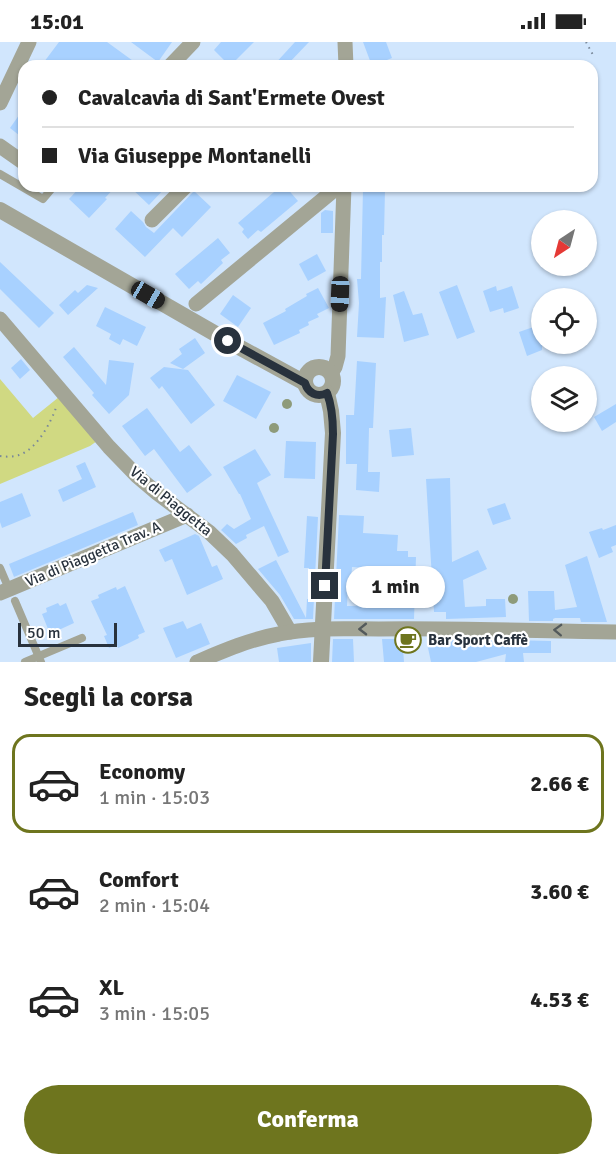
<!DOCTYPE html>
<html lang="it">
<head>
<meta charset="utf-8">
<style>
  body { margin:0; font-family:Signika,sans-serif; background:#f2f2f2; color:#222; height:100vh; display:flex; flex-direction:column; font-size:22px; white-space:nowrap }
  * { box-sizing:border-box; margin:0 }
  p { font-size:20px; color:#767676 }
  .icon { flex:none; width:33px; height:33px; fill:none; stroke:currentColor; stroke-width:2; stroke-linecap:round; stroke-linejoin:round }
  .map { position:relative; height:620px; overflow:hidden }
  .details { display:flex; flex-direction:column; background:#fff; flex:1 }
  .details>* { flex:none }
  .guide { position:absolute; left:18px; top:18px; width:580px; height:132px; border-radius:18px; box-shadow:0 2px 4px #0004; display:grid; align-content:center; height:132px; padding:0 24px; background:#fff }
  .needle { width:39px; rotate:216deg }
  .buttons { position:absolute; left:531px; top:168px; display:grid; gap:12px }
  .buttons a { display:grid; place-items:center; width:66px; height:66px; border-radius:50%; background:#fff; box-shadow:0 2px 4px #0004; font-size:30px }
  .scale { position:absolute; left:18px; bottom:15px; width:99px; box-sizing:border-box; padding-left:6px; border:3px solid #28323d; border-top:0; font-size:16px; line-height:21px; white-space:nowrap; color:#28323d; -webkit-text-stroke:4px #fff; paint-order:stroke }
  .end { position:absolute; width:27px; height:27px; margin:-14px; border:8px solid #28323d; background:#fff; box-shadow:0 0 0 3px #fff }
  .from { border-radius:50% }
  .bubble { position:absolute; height:42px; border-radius:21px; background:#fff; box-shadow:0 2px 4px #0004; font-size:20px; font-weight:700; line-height:42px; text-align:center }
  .car { position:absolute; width:18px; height:36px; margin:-18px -9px; border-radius:8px; box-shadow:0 0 4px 2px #0007; background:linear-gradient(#222 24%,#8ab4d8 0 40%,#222 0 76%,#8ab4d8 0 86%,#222 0) }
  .guide b { display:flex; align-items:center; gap:21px; height:57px; font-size:22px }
  .guide b+b { border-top:2px solid #e0e0e0 }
  .guide i { width:15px; height:15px; background:#222 }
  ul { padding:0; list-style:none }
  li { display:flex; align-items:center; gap:18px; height:99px; margin:0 12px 9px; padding:0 12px; border:3px solid transparent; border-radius:18px }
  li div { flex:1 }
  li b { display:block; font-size:22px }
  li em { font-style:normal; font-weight:700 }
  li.current { border-color:#6e751e }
  li>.icon { width:54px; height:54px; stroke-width:1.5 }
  h2 { padding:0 24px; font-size:27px; line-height:72px }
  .action { display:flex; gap:12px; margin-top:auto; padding:12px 24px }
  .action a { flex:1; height:69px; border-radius:36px; background:#6e751e; color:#fff; font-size:24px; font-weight:700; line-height:69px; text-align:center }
  .status { display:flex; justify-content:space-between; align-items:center; height:42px; padding:0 30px; background:#fff; direction:ltr }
  .status svg { height:16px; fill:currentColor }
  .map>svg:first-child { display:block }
  .green { fill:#d0d982 }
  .building { fill:#a8d1ff; fill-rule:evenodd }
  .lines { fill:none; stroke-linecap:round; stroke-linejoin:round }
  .path { stroke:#798899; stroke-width:2; stroke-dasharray:1.5 4.5; stroke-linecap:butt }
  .service { stroke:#a3a596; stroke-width:8 }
  .minor { stroke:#a3a596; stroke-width:15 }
  .tertiary { stroke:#a3a596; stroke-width:16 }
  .tree { fill:#8e9b7a }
  .oneway { stroke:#535a5c }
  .route { stroke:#28323d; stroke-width:8 }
  .labels { text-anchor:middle; stroke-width:4.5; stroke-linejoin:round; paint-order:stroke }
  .street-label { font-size:15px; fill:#28323d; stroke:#fff }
  .poi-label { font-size:15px; font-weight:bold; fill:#28323d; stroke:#fff; text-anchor:start }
</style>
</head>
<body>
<div class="status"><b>15:01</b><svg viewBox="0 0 49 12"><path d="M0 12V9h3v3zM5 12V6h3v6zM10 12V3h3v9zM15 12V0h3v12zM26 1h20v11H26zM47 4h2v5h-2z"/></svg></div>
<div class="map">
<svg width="616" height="620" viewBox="0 0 616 620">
  <rect width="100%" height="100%" fill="#d1e6fd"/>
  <polygon class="green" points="0,337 33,376 59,355 97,399 90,404 0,442"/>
  <g class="building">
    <polygon points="59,0 107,0 140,24 41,24"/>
    <polygon points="131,0 172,0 158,20"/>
    <polygon points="221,0 254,0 233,21 230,18 227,21 214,8"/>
    <polygon points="295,0 309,0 286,24 273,24"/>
    <polygon points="363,0 386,0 392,16 372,24"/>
    <polygon points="24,66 24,97 10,86"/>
    <polygon points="81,144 116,144 105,156 107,157 89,176 69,157"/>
    <polygon points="129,144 167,144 149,163"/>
    <polygon points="281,144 285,144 298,159 261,190 258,188 248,197 242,190 244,187 238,181"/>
    <polygon points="363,147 385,148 384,193 382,193 382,220 380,220 380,256 386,255 384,296 357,295 359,261 357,237 361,237"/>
    <polygon points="194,149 211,165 182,195 173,186 145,215 115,187 131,169 143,180 146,185 154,191"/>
    <polygon points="325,168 333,169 333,191 321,191 321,171"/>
    <polygon points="218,196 230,211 221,218 223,221 201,242 198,239 189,247 175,232"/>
    <polygon points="317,212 326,229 308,239 299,222"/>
    <polygon points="0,220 54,271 39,286 0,247"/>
    <polygon points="87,243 98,246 68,273 59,263 75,248 78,251"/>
    <polygon points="457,243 475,290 457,297 439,250"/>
    <polygon points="496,244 497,249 512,244 519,266 504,271 503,266 490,270 483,249"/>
    <polygon points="318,246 329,266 317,272 319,275 308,280 309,283 299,288 300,291 274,303 263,281 286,269 285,267 307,254 306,252"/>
    <polygon points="404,249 413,273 422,271 429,293 404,300 393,253"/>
    <polygon points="233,253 251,266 238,285 220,272"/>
    <polygon points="105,265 146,285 137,304 123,297 120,303 109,297 111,292 96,284"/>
    <polygon points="542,282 542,308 527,314 519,290"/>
    <polygon points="195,296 205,311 183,327 170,321 182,312 179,307"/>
    <polygon points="74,305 106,343 109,318 134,321 129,353 109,372 92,353 94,351 63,315"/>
    <polygon points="21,317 30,328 20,337 11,326"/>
    <polygon points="357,319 376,321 373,386 369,386 368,430 380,430 379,450 356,448 357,422 346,422 346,373 354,373"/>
    <polygon points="164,325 188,328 215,363 191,382 162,344 159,347 150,336"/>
    <polygon points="237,333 271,350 256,377 223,359"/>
    <polygon points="616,362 616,380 602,389 594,375"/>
    <polygon points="147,366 180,410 189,403 212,433 187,451 154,407 145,414 122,384"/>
    <polygon points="411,386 414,413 392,415 389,388"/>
    <polygon points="286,399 316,400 315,437 284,436"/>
    <polygon points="255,407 271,433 257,441 289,510 278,515 264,484 246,493 247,496 236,502 221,488 227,482 234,487 251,477 240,452 239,452 223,425"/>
    <polygon points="85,420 96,445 63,460 58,448 82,437 76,424"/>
    <polygon points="450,436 452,520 478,508 487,527 463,538 465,565 486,564 486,557 505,557 506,575 446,577 446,570 434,570 426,437"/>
    <polygon points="22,451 31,474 2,486 0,480 0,460"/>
    <polygon points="505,461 511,477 493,483 487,467"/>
    <polygon points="133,470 138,483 14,535 9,522"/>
    <path d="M339 473 364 474 363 491 398 493 397 509H408V515H416L414 577H334ZM352 525 399 528V563L347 564 348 541H351Z"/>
    <polygon points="307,474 318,475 315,535 309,535 309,526 304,526"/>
    <polygon points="616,483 616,503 611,505 613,510 599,516 589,490 602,486 603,488"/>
    <polygon points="195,492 199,494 212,525 217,523 223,537 187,553 172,517 165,520 159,508"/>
    <polygon points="587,514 607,580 581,580 580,576 555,576 553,577 553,579 529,579 528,549 554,549 555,568 577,565 565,523"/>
    <polygon points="276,518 306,576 307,557 314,557 313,577 294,577 280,553 258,527"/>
    <polygon points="125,544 145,590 138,593 139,596 129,601 118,606 117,603 109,606 104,594 107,593 91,559 99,556 98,553 116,545 117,548"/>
    <polygon points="58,561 60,564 66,561 74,581 50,592 42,572 47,570 46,566"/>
    <polygon points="183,579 187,587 201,581 210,602 176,616 163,586"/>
    <polygon points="333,597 353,597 354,620 332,620"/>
    <polygon points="382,597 412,597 413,606 403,607 404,620 384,620"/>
    <polygon points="453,597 551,599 551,611 523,611 524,620 505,620 506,612 476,620 431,620 427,601"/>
    <polygon points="311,601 311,620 279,620 277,606"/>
  </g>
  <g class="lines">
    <g class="path">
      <polyline points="586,0 593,13"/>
      <path d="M0 414C6 415 13 415 19 413 37 407 50 382 56 366"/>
    </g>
    <g class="service">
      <polyline points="0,132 43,157 54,144"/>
      <polyline points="0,526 9,547"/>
      <polyline points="15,559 41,620"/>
      <polyline points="25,620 82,596"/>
    </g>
    <g class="minor">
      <polyline points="345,0 346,24"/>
      <polyline points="170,24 193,0"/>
      <polyline points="0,61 29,0"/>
      <polyline points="0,104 24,121"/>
      <polyline points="152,178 186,144"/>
      <polyline points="196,262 339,144"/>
      <polyline points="0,277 109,405 137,434 157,451 209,490 232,512 272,559 290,590"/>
      <polyline points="332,330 335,325 338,314 344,144"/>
      <polyline points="0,551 187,473"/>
      <path d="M197 620C223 609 251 597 279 592 311 585 346 587 379 587 458 586 537 589 616 590"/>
    </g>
    <g class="tertiary">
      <polyline points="0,168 228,299 305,341"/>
      <circle cx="319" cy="339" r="14"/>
      <polyline points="321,620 333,391 331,369 327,351"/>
    </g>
  </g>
  <g class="tree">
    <circle cx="287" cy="362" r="5"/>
    <circle cx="274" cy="386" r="5"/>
    <circle cx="513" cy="557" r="5"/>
  </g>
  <defs><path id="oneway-chevron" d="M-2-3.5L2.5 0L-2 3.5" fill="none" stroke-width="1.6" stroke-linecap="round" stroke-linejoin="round" transform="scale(1.5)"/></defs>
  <g class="oneway">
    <use href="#oneway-chevron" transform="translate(363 587) rotate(179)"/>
    <use href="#oneway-chevron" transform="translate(558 588) rotate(-178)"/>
  </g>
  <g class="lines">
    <path class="route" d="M228 299 305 341C308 351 317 356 327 351 332 364 333 378 333 392L325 544"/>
  </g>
  <defs>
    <g id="cafe-ring" transform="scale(1.35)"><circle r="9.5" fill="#fff" stroke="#6e751e" stroke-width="1.5"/><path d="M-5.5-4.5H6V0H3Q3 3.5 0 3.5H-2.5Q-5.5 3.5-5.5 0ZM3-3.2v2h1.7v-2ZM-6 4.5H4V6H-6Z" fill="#6e751e"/></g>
  </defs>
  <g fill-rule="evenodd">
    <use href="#cafe-ring" x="408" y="598"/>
  </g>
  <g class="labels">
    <g class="street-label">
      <text transform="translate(171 459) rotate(39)" y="5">Via di Piaggetta</text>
      <text transform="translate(93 512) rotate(-23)" y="5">Via di Piaggetta Trav. A</text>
    </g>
    <g class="poi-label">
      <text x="428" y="603">Bar Sport Caffè</text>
    </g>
  </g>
</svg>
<div class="buttons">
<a><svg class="needle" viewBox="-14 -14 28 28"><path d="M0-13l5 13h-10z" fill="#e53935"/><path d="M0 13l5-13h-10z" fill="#767676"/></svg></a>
<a><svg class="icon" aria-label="locate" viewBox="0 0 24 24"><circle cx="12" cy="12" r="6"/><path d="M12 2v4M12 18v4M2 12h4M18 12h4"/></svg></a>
<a><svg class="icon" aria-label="layers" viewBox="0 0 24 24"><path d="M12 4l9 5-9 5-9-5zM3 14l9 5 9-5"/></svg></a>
</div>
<div class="scale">50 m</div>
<i class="end from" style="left:228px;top:299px"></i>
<i class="end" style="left:325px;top:544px"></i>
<div class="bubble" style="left:346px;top:524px;width:99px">1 min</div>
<i class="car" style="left:340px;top:252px;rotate:182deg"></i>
<i class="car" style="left:148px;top:253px;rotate:120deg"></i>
<div class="guide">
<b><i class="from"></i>Cavalcavia di Sant'Ermete Ovest</b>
<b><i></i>Via Giuseppe Montanelli</b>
</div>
</div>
<section class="details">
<h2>Scegli la corsa</h2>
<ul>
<li class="current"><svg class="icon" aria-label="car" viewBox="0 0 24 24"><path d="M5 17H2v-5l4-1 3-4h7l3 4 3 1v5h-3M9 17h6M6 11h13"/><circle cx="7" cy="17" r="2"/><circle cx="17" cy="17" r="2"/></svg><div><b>Economy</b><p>1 min · 15:03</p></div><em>2.66 €</em></li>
<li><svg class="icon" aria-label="car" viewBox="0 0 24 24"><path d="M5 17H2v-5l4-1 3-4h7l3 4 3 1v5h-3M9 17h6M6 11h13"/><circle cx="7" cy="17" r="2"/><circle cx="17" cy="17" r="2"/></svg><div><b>Comfort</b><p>2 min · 15:04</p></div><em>3.60 €</em></li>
<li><svg class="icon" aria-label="car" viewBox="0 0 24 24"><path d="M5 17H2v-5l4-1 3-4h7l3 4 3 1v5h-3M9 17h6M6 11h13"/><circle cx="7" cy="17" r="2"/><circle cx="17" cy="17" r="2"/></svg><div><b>XL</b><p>3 min · 15:05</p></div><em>4.53 €</em></li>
</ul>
<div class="action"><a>Conferma</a></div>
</section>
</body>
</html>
